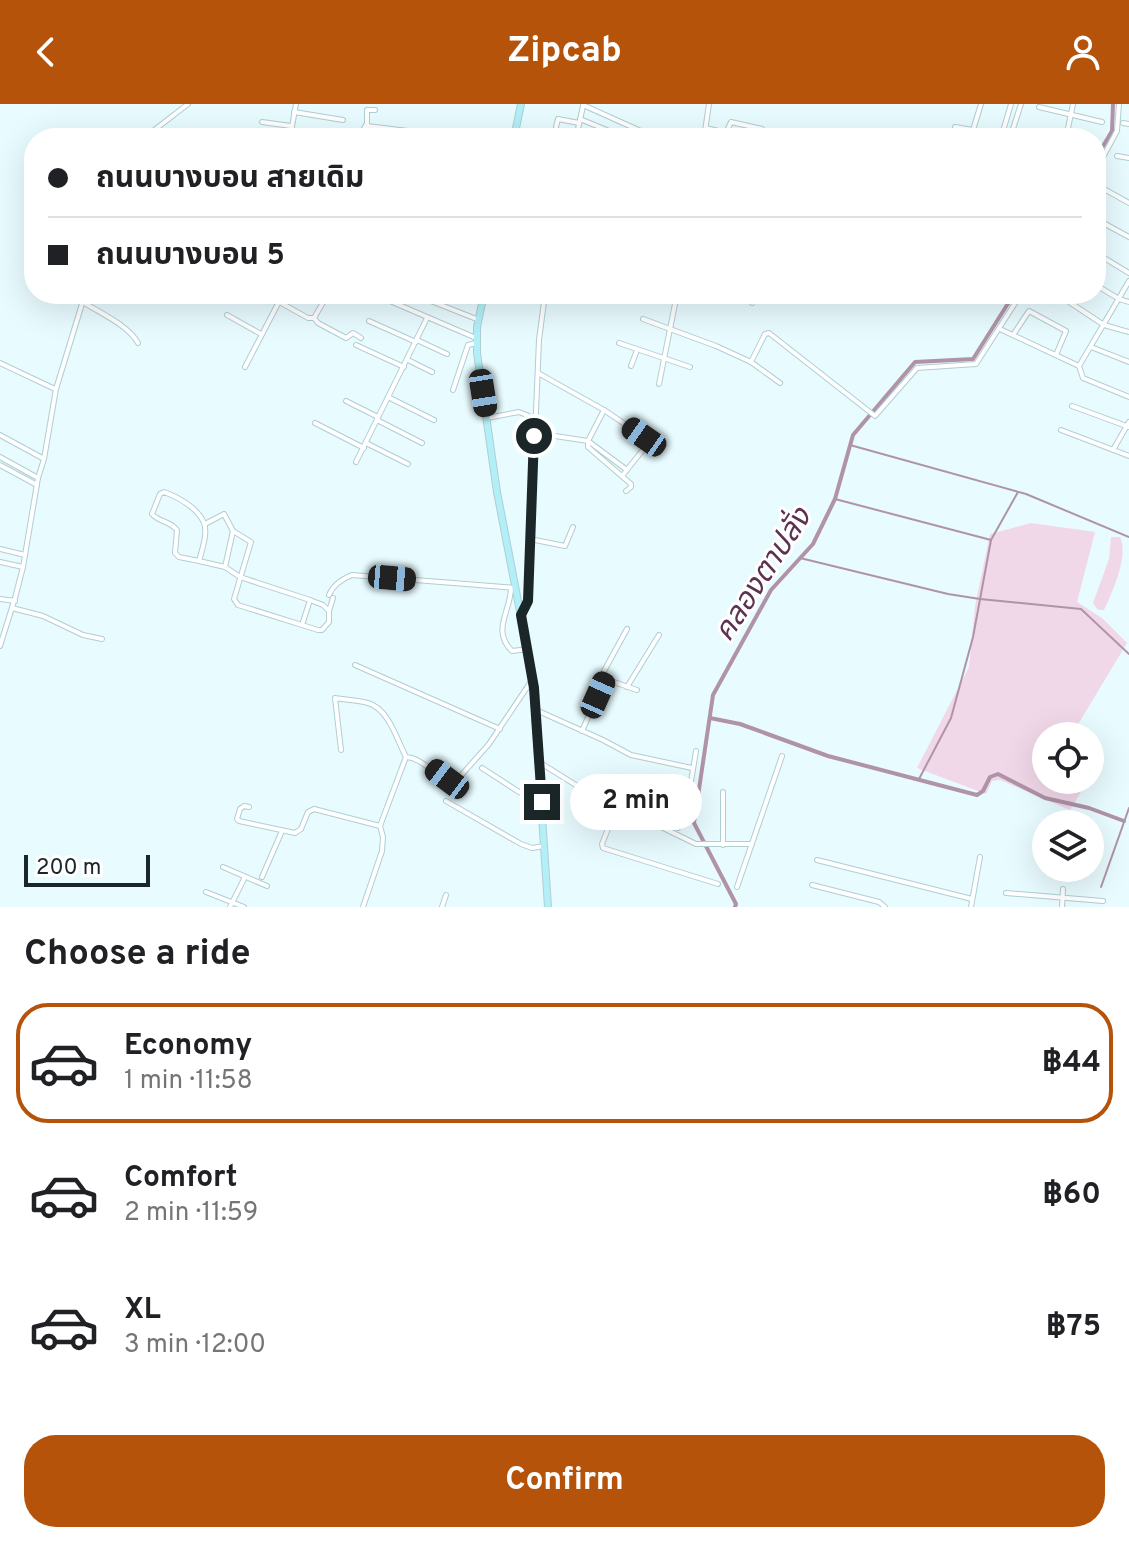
<!DOCTYPE html>
<html lang="en">
<head>
<meta charset="utf-8">
<style>
  body { margin:0; font-family:Overpass,"Noto Sans Thai",sans-serif; background:#f6f6f6; color:#202124; height:100vh; display:flex; flex-direction:column; font-size:30px; white-space:nowrap }
  * { box-sizing:border-box; margin:0 }
  p { font-size:26px; color:#757577 }
  .icon { flex:none; width:44px; height:44px; fill:none; stroke:currentColor; stroke-width:2; stroke-linecap:round; stroke-linejoin:round }
  .map { position:relative; height:803px; overflow:hidden }
  .drawer { display:flex; flex-direction:column; background:#fff; flex:1 }
  .drawer>* { flex:none }
  .hud { position:absolute; left:24px; top:24px; width:1082px; height:176px; border-radius:32px; box-shadow:0 8px 32px #0002; display:grid; align-content:center; height:176px; padding:0 24px; background:#fff }
  .fabs { position:absolute; left:1032px; top:618px; display:grid; gap:16px }
  .fabs a { display:grid; place-items:center; width:72px; height:72px; border-radius:50%; background:#fff; box-shadow:0 8px 32px #0002; font-size:40px }
  .scale { position:absolute; left:24px; bottom:20px; width:126px; box-sizing:border-box; padding-left:8px; border:4px solid #1a2628; border-top:0; font-size:22px; line-height:28px; white-space:nowrap; color:#1a2628; -webkit-text-stroke:6px #fff; paint-order:stroke }
  .end { position:absolute; width:36px; height:36px; margin:-18px; border:10px solid #1a2628; background:#fff; box-shadow:0 0 0 4px #fff }
  .from { border-radius:50% }
  .bubble { position:absolute; height:56px; border-radius:28px; background:#fff; box-shadow:0 8px 32px #0002; font-size:26px; font-weight:700; line-height:56px; text-align:center }
  .car { position:absolute; width:24px; height:48px; margin:-24px -12px; border-radius:10px; box-shadow:0 0 6px 2px #0007; background:linear-gradient(#222 24%,#8ab4d8 0 40%,#222 0 76%,#8ab4d8 0 86%,#222 0) }
  .hud b { display:flex; align-items:center; gap:28px; height:76px; font-size:30px }
  .hud b+b { border-top:2px solid #e0e0e0 }
  .hud i { width:20px; height:20px; background:#202124 }
  ul { padding:0; list-style:none }
  li { display:flex; align-items:center; gap:24px; height:120px; margin:0 16px 12px; padding:0 8px; border:4px solid transparent; border-radius:32px }
  li div { flex:1 }
  li b { display:block; font-size:30px }
  li em { font-style:normal; font-weight:700 }
  li.selected { border-color:#b45309 }
  li>.icon { width:72px; height:72px; stroke-width:1.5 }
  h2 { padding:0 24px; font-size:36px; line-height:96px }
  .primary-button { display:flex; gap:16px; margin-top:auto; padding:16px 24px }
  .primary-button a { flex:1; height:92px; border-radius:32px; background:#b45309; color:#fff; font-size:32px; font-weight:700; line-height:92px; text-align:center }
  header { display:flex; justify-content:space-between; align-items:center; height:104px; padding:0 24px; background:#b45309; color:#fff; font-size:36px; font-weight:700 }
  .map>svg:first-child { display:block }
  .green { fill:#f1d8e9 }
  .lines { fill:none; stroke-linecap:round; stroke-linejoin:round }
  .stream { stroke:#b093a7; stroke-width:2 }
  .canal { stroke:#b093a7; stroke-width:4 }
  .minor-casing { stroke:#b0ced4; stroke-width:6 }
  .secondary-casing { stroke:#b0ced4; stroke-width:8 }
  .minor { stroke:#fff; stroke-width:4 }
  .secondary { stroke:#b2eff7; stroke-width:6 }
  .route { stroke:#1a2628; stroke-width:10 }
  .labels { text-anchor:middle; stroke-width:6; stroke-linejoin:round; paint-order:stroke }
  .water-label { font-size:30px; font-style:italic; fill:#5c3251; stroke:#fff }
</style>
</head>
<body>
<header><svg class="icon" aria-label="back" viewBox="0 0 24 24"><path d="M15 5l-7 7 7 7"/></svg>Zipcab<svg class="icon" aria-label="person" viewBox="0 0 24 24"><circle cx="12" cy="8" r="4"/><path d="M4 21q1-7 8-7t8 7"/></svg></header>
<div class="map">
<svg width="1129" height="803" viewBox="0 0 1129 803">
  <rect width="100%" height="100%" fill="#e8fbff"/>
  <g class="green">
    <polygon points="1031,419 1095,428 1077,498 1102,514 1127,539 1071,632 1046,632 1046,676 1066,676 1084,683 1070,706 1000,676 992,677 986,690 917,664 969,563 975,502 990,430"/>
    <path d="M1111 433H1120C1129 451 1113 487 1104 506H1098L1093 499 1109 455Z"/>
  </g>
  <g class="lines">
    <g class="stream">
      <polyline points="850,341 1026,390 1129,433"/>
      <polyline points="835,395 991,436"/>
      <polyline points="800,454 948,490 980,495 1081,505 1129,550"/>
      <polyline points="919,675 951,614 973,533 991,436 1018,388"/>
      <polyline points="1101,783 1129,704"/>
    </g>
    <g class="canal">
      <polyline points="1096,54 1112,27 1113,0"/>
      <polyline points="710,614 740,620 828,652 977,691 983,687 990,673 998,670 1045,694 1089,704 1124,717"/>
      <polyline points="735,803 736,800 694,719 713,591 771,486 813,440 835,395 853,331 915,258 973,255 1014,190"/>
    </g>
    <g class="minor-casing">
      <g id="minor">
        <polyline points="583,1 643,28"/>
        <polyline points="1039,3 1102,18"/>
        <polyline points="375,6 367,6 367,22 465,34"/>
        <polyline points="294,8 343,16"/>
        <polyline points="580,15 626,34"/>
        <polyline points="262,18 291,22"/>
        <polyline points="1123,19 1129,20"/>
        <polyline points="556,23 558,15 579,19"/>
        <polyline points="955,23 973,26 981,0"/>
        <polyline points="706,24 726,29 724,34"/>
        <polyline points="726,29 731,18 762,25"/>
        <polyline points="1033,29 1053,34"/>
        <polyline points="290,30 313,34"/>
        <polyline points="144,34 188,0"/>
        <polyline points="290,34 296,0"/>
        <polyline points="361,34 362,28 366,21"/>
        <polyline points="576,34 583,2"/>
        <polyline points="704,34 709,0"/>
        <polyline points="1001,34 1011,0"/>
        <polyline points="1010,34 1021,0"/>
        <polyline points="1066,34 1073,0"/>
        <polyline points="1117,52 1129,54"/>
        <polyline points="1096,66 1117,27 1119,0"/>
        <polyline points="1104,85 1129,99"/>
        <polyline points="1096,115 1129,133"/>
        <polyline points="27,117 34,99"/>
        <polyline points="1096,149 1129,169"/>
        <polyline points="1129,177 1079,262 1083,274 1129,293"/>
        <polyline points="1096,181 1119,195 1129,198"/>
        <polyline points="265,190 308,214 314,214 318,219 346,234 353,229 361,234"/>
        <polyline points="413,190 479,216"/>
        <polyline points="653,190 676,197"/>
        <polyline points="1057,190 1104,221 1129,228"/>
        <polyline points="383,194 476,234"/>
        <path d="M83 198C100 209 128 221 138 239"/>
        <polyline points="752,199 754,190"/>
        <polyline points="227,211 261,230"/>
        <polyline points="314,214 328,190"/>
        <polyline points="643,215 716,242 751,258 780,279"/>
        <polyline points="369,217 416,238"/>
        <polyline points="1002,226 1079,262"/>
        <polyline points="1013,231 1029,207 1066,227 1056,251"/>
        <polyline points="417,236 447,250"/>
        <polyline points="619,239 690,263"/>
        <polyline points="356,241 404,263"/>
        <polyline points="1091,243 1129,258"/>
        <polyline points="408,256 432,268"/>
        <polyline points="751,258 765,230 769,229 875,312 917,264 976,260 1021,190"/>
        <polyline points="0,259 55,285"/>
        <polyline points="631,262 637,246"/>
        <polyline points="245,263 283,190"/>
        <polyline points="538,269 604,306 650,337 622,372"/>
        <polyline points="659,280 677,190"/>
        <polyline points="453,286 468,241 477,239"/>
        <polyline points="388,293 434,316"/>
        <polyline points="346,297 378,313"/>
        <polyline points="1072,302 1129,323"/>
        <polyline points="604,306 588,337 588,343 631,380 631,383 626,387"/>
        <polyline points="487,314 519,308 529,312"/>
        <polyline points="377,316 422,339"/>
        <polyline points="315,319 364,344"/>
        <polyline points="1061,326 1129,352"/>
        <polyline points="535,329 588,337 627,366"/>
        <polyline points="0,331 44,355"/>
        <polyline points="366,339 408,360"/>
        <polyline points="1113,346 1129,318"/>
        <polyline points="0,353 38,374"/>
        <polyline points="356,358 427,214"/>
        <polyline points="0,361 37,381"/>
        <polyline points="205,420 224,410 233,427 251,438 234,495 238,501 302,521 310,496"/>
        <polyline points="530,435 565,442 573,423"/>
        <polyline points="0,445 25,451"/>
        <path d="M199 457 179 453 175 449 177 426C170 417 159 418 152 410L160 390 164 388C178 393 198 404 204 419 208 429 202 446 199 457L225 463 240 473 310 496 323 501 329 507V518L322 526H318L302 521"/>
        <polyline points="0,458 23,463"/>
        <polyline points="225,463 233,427"/>
        <path d="M511 484C511 507 491 526 512 547L528 545"/>
        <path d="M329 491C333 481 342 475 352 471L516 484"/>
        <polyline points="0,495 15,497"/>
        <polyline points="12,504 43,512 83,531 102,535"/>
        <polyline points="329,507 333,494"/>
        <polyline points="522,510 528,497 539,236 545,190"/>
        <polyline points="0,542 15,494 23,463 38,374 44,355 56,285 85,190"/>
        <polyline points="355,561 500,625"/>
        <polyline points="605,575 637,586"/>
        <polyline points="627,583 659,531"/>
        <polyline points="536,606 603,636 631,651 692,664"/>
        <polyline points="582,627 605,575 604,567 627,525"/>
        <path d="M341 646 335 594C346 596 357 596 368 599 389 605 397 636 406 653 425 654 438 678 457 676L489 640 532 576"/>
        <polyline points="539,658 579,683 696,740 752,740"/>
        <polyline points="482,664 519,688 527,690 541,687"/>
        <polyline points="446,697 521,740 532,744 544,742"/>
        <polyline points="617,702 602,740 603,744 718,780"/>
        <polyline points="249,703 244,702 240,705 237,715 239,717 295,729 301,725 308,708 314,705 380,722"/>
        <polyline points="678,724 689,690 696,647"/>
        <polyline points="723,741 723,688"/>
        <polyline points="817,756 972,795"/>
        <polyline points="223,763 267,782"/>
        <polyline points="262,773 282,727"/>
        <polyline points="812,781 879,798 885,803"/>
        <polyline points="737,783 782,652"/>
        <polyline points="206,788 244,803"/>
        <polyline points="1006,789 1103,797"/>
        <polyline points="230,803 245,773"/>
        <polyline points="363,803 382,747 383,733 380,722 406,653"/>
        <polyline points="442,803 446,791"/>
        <polyline points="971,803 980,753"/>
        <polyline points="1062,803 1063,785"/>
      </g>
    </g>
    <g class="secondary-casing">
      <g id="secondary">
        <polyline points="514,34 521,0"/>
        <polyline points="484,190 477,223 477,249 497,388 533,575 548,803"/>
      </g>
    </g>
    <use href="#minor" class="minor"/>
    <use href="#secondary" class="secondary"/>
  </g>
  <g class="lines">
    <polyline class="route" points="534,332 528,497 521,511 534,584 542,698"/>
  </g>
  <g class="labels">
    <g class="water-label">
      <text transform="translate(762 470) rotate(-57)" y="10">คลองตาปลั่ง</text>
    </g>
  </g>
</svg>
<div class="fabs">
<a><svg class="icon" aria-label="locate" viewBox="0 0 24 24"><circle cx="12" cy="12" r="6"/><path d="M12 2v4M12 18v4M2 12h4M18 12h4"/></svg></a>
<a><svg class="icon" aria-label="layers" viewBox="0 0 24 24"><path d="M12 4l9 5-9 5-9-5zM3 14l9 5 9-5"/></svg></a>
</div>
<div class="scale">200 m</div>
<i class="end from" style="left:534px;top:332px"></i>
<i class="end" style="left:542px;top:698px"></i>
<div class="bubble" style="left:570px;top:670px;width:132px">2 min</div>
<i class="car" style="left:483px;top:289px;rotate:171deg"></i>
<i class="car" style="left:644px;top:333px;rotate:305deg"></i>
<i class="car" style="left:392px;top:474px;rotate:95deg"></i>
<i class="car" style="left:598px;top:591px;rotate:24deg"></i>
<i class="car" style="left:447px;top:675px;rotate:307deg"></i>
<div class="hud">
<b><i class="from"></i>ถนนบางบอน สายเดิม</b>
<b><i></i>ถนนบางบอน 5</b>
</div>
</div>
<section class="drawer">
<h2>Choose a ride</h2>
<ul>
<li class="selected"><svg class="icon" aria-label="car" viewBox="0 0 24 24"><path d="M5 17H2v-5l4-1 3-4h7l3 4 3 1v5h-3M9 17h6M6 11h13"/><circle cx="7" cy="17" r="2"/><circle cx="17" cy="17" r="2"/></svg><div><b>Economy</b><p>1 min · 11:58</p></div><em>฿44</em></li>
<li><svg class="icon" aria-label="car" viewBox="0 0 24 24"><path d="M5 17H2v-5l4-1 3-4h7l3 4 3 1v5h-3M9 17h6M6 11h13"/><circle cx="7" cy="17" r="2"/><circle cx="17" cy="17" r="2"/></svg><div><b>Comfort</b><p>2 min · 11:59</p></div><em>฿60</em></li>
<li><svg class="icon" aria-label="car" viewBox="0 0 24 24"><path d="M5 17H2v-5l4-1 3-4h7l3 4 3 1v5h-3M9 17h6M6 11h13"/><circle cx="7" cy="17" r="2"/><circle cx="17" cy="17" r="2"/></svg><div><b>XL</b><p>3 min · 12:00</p></div><em>฿75</em></li>
</ul>
<div class="primary-button"><a>Confirm</a></div>
</section>
</body>
</html>
